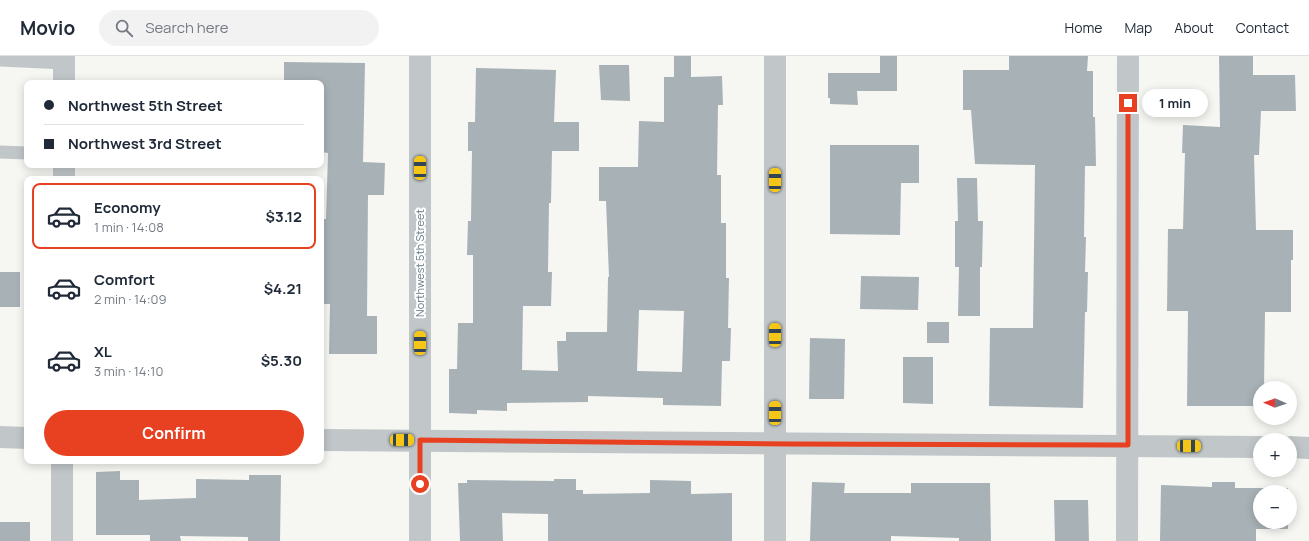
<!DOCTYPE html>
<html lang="en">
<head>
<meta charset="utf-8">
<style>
  body { margin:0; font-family:Manrope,sans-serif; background:#f2f2f3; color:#1f2937; height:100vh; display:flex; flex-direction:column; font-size:15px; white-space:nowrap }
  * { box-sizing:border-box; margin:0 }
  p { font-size:13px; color:#747a83 }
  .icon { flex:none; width:22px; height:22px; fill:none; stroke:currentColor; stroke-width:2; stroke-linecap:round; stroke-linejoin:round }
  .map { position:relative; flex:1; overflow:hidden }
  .panel { position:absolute; left:24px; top:120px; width:300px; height:288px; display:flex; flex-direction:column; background:#fff; border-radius:8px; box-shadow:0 2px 10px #0003 }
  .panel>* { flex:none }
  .banner { position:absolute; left:24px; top:24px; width:300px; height:88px; border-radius:8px; box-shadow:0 2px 10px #0003; display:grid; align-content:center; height:88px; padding:0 20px; background:#fff }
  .needle { width:26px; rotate:272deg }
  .tools { position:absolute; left:1253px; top:325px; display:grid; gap:8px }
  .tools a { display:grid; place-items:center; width:44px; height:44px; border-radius:50%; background:#fff; box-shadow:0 2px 10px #0003; font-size:20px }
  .end { position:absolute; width:18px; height:18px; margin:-9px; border:5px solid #e84121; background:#fff; box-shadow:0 0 0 2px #fff }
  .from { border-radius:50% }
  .bubble { position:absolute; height:28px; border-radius:14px; background:#fff; box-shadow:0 2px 10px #0003; font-size:13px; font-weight:700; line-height:28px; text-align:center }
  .car { position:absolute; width:12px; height:24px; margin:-12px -6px; border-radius:5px; box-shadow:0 0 3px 1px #0007; background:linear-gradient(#f5c518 24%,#345 0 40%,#f5c518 0 76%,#345 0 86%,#f5c518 0) }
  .banner b { display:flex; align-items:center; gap:14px; height:38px; font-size:15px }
  .banner b+b { border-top:1px solid #e0e1e3 }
  .banner i { width:10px; height:10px; background:#1f2937 }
  ul { padding:7px 0 0; list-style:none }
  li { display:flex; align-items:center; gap:12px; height:66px; margin:0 8px 6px; padding:0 12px; border:2px solid transparent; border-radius:8px }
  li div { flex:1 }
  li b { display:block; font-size:15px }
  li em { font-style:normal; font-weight:700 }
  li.active { border-color:#e84121 }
  li>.icon { width:36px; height:36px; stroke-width:1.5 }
  .cta { display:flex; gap:8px; margin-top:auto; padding:8px 20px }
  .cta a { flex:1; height:46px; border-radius:24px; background:#e84121; color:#fff; font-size:16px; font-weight:700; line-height:46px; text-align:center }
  header { display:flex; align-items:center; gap:24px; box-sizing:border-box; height:56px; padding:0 20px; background:#fff; border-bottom:1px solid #e0e1e3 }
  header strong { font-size:19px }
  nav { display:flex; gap:22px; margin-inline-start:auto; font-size:14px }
  .search { width:280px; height:36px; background:#f2f2f3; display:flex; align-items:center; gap:10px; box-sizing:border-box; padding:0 14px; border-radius:22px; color:#747a83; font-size:15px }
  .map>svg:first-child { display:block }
  .building { fill:#a8b2b6; fill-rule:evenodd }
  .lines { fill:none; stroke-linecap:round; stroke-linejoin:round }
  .service { stroke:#c1c7c9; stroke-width:13 }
  .minor { stroke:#c1c7c9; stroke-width:22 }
  .route { stroke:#e84121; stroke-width:5 }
  .labels { text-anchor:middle; stroke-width:4; stroke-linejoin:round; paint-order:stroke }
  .street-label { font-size:11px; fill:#647985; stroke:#fff }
</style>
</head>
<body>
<header>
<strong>Movio</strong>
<div class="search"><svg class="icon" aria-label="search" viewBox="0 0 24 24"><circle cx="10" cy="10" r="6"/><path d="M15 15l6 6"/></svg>Search here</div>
<nav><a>Home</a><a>Map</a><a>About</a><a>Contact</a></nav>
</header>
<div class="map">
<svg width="1309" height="485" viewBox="0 0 1309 485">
  <rect width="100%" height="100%" fill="#f6f6f3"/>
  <g class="building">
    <path d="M674 0H691V21L722 20 723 49H718L717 119H721V167H726V222H729L728 272H731L730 305H722L721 350 663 349V342L588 340V346L507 347V355L477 354V358L449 357V313H457L458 267H473V199H467L468 165H471L472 95H468V66H475L476 12 556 14 554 66H579V95H552L551 147H549L548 216H552L551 250H523L522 314 558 315 557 285H566V276H607L608 221H609L606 145H599V111H638L639 65 664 66V21H674ZM639 254 684 255 682 316 637 315Z"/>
    <polygon points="880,0 897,0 897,35 857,35 858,49 830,48 830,42 828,42 828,17 880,17"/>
    <polygon points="1009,0 1088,0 1087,15 1093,15 1093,61 1095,61 1096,110 1085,110 1084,181 1086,181 1085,216 1088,216 1087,256 1085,256 1083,352 989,350 990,272 1033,272 1035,109 975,108 971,54 963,54 963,14 1009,14"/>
    <polygon points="1219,0 1253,0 1253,19 1295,19 1296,55 1261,55 1259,99 1254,99 1256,174 1293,174 1293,204 1291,204 1291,256 1265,256 1264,332 1260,332 1260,350 1187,350 1188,255 1167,255 1168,173 1183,173 1185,97 1182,97 1183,69 1220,71"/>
    <polygon points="284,6 365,7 363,106 385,107 384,139 368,139 367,260 377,260 377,298 329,298 330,248 321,248 321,163 326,163 328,97 321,96 321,27 284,27"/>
    <polygon points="599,9 629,9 630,45 601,44"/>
    <polygon points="830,89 919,89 919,127 901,127 900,179 830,178"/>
    <polygon points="957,122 977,122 978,165 983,165 982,211 980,211 980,260 958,260 959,211 955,211 955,165 958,165"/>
    <rect x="0" y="216" width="20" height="35"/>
    <polygon points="861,220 919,221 918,254 860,253"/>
    <rect x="927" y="266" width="22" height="21"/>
    <polygon points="810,282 845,283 844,343 809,343"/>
    <polygon points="903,301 933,301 933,348 903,347"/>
    <polygon points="120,415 120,424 139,424 139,444 196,442 196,423 249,424 249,419 281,419 280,485 248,485 248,481 180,480 181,485 150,485 150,479 96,479 96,416"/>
    <polygon points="554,423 576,423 576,434 583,434 583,438 650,437 650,424 691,425 691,438 732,437 732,485 548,485 548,458 502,457 503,485 460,485 458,427 467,427 467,424 554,425"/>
    <polygon points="812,426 845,427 844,437 911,437 911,427 990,427 991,485 959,485 959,482 891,480 891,485 810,485"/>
    <polygon points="1212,426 1235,426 1235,432 1288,432 1288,436 1260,436 1260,466 1288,466 1288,473 1256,473 1256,485 1160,485 1161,429 1212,431"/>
    <polygon points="1054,444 1088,444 1089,485 1055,485"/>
    <rect x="0" y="466" width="30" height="19"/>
  </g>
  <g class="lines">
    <g class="service">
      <polyline points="0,4 64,7"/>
      <polyline points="0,96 27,97"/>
    </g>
    <g class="minor">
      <polyline points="64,0 64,27"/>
      <polyline points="775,0 775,485"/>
      <polyline points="64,123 64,109"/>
      <polyline points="0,381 27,382"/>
      <polyline points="321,384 1260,391"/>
      <polyline points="1290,391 1309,392"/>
      <polyline points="62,405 62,485"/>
      <polyline points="420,485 420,0"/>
      <polyline points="1127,485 1128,0"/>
    </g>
  </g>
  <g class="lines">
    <polyline class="route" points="420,428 420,384 792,388 1128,389 1128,47"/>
  </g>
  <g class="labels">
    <g class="street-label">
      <text transform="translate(420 207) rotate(-90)" y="4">Northwest 5th Street</text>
    </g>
  </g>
</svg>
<div class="tools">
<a><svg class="needle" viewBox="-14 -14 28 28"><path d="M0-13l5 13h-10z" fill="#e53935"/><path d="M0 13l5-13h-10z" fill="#747a83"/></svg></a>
<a>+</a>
<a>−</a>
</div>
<i class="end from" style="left:420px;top:428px"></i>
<i class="end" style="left:1128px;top:47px"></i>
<div class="bubble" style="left:1142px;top:33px;width:66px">1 min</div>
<i class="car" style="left:420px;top:112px;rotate:0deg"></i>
<i class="car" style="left:775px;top:124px;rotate:0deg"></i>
<i class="car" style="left:775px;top:279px;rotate:0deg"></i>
<i class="car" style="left:420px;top:287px;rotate:0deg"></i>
<i class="car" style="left:775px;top:357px;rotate:0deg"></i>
<i class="car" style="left:402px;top:384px;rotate:90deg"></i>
<i class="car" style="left:1189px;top:390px;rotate:91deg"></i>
<div class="banner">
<b><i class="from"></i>Northwest 5th Street</b>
<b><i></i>Northwest 3rd Street</b>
</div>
<section class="panel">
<ul>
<li class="active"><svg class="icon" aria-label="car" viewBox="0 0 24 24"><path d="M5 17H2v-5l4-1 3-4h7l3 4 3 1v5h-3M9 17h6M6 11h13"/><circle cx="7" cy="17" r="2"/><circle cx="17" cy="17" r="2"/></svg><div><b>Economy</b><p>1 min · 14:08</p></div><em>$3.12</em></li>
<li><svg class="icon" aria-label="car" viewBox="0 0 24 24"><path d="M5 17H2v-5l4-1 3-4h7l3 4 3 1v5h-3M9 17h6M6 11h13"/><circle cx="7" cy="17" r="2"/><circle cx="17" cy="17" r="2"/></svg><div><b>Comfort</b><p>2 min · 14:09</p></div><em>$4.21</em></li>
<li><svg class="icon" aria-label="car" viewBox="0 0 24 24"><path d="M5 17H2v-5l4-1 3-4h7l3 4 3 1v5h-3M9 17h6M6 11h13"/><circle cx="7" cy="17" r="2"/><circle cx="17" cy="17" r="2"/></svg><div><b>XL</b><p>3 min · 14:10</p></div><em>$5.30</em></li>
</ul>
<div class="cta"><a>Confirm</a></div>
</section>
</div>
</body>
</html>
